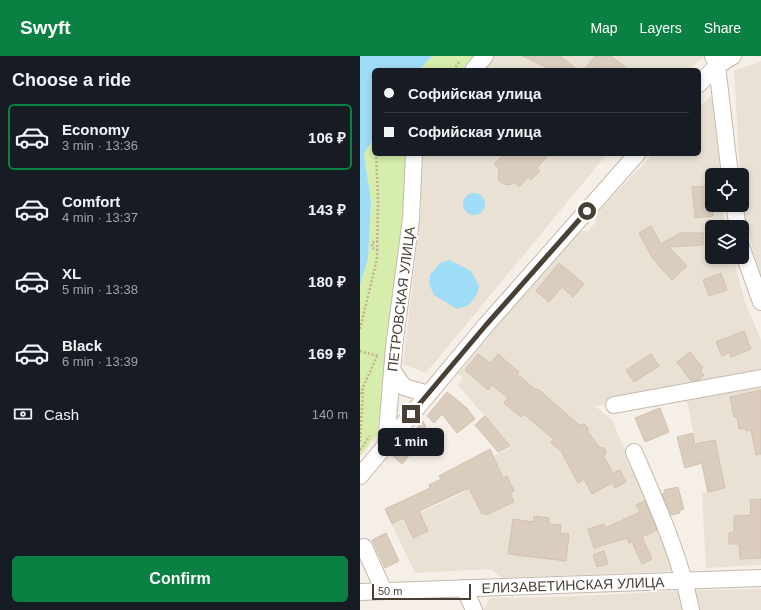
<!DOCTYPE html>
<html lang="en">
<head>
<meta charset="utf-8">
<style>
  body { margin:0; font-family:Arial,sans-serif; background:#20242c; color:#f1f3f6; height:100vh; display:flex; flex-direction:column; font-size:15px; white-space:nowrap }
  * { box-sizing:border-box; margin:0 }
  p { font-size:13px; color:#9ea1a6 }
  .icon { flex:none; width:22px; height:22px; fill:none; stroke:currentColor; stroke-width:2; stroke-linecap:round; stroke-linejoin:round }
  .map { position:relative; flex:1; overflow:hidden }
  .details { display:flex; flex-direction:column; background:#171b24; width:360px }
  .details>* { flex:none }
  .hud { position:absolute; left:12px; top:12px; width:329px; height:88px; border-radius:6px; box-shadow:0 2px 6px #0003; display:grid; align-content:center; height:88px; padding:0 12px; background:#171b24 }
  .controls { position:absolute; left:345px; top:112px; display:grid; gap:8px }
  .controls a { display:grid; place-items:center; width:44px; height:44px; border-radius:6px; background:#171b24; box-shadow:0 2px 6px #0003; font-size:20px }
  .scale { position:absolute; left:12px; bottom:10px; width:99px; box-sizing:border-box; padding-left:4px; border:2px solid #493f35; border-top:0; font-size:11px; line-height:14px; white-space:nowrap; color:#493f35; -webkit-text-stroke:3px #fff; paint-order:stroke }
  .end { position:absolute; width:18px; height:18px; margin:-9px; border:5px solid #493f35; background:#fff; box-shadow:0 0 0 2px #fff }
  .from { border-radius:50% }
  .bubble { position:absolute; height:28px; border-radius:6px; background:#171b24; box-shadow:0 2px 6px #0003; font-size:13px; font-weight:600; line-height:28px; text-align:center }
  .hud b { display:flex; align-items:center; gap:14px; height:38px; font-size:15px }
  .hud b+b { border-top:1px solid #363941 }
  .hud i { width:10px; height:10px; background:#f1f3f6 }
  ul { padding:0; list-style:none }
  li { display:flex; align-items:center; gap:12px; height:66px; margin:0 8px 6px; padding:0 4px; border:2px solid transparent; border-radius:6px }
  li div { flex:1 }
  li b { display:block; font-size:15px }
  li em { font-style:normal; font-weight:600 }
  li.selected { border-color:#0b8043 }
  li>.icon { width:36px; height:36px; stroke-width:1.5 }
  h2 { padding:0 12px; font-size:18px; line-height:48px }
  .pay { display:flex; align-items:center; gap:10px; height:44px; padding:0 12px; font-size:15px }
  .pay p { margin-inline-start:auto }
  .action { display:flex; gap:8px; margin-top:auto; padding:8px 12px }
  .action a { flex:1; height:46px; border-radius:6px; background:#0b8043; color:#fff; font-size:16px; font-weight:600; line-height:46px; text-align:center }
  header { display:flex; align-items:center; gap:24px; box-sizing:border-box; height:56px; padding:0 20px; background:#0b8043; color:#fff }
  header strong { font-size:19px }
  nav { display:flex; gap:22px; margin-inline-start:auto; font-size:14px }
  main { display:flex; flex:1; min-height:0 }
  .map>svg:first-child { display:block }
  .residential { fill:#eae1d5 }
  .green { fill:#d6edac }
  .water { fill:#9edcf7 }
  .building { fill:#dbcdbe; stroke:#d3c1ae }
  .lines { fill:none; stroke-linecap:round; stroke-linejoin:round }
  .minor-casing { stroke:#c5b9ac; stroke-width:18 }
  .path { stroke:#c5b198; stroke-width:2.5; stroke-dasharray:2 2; stroke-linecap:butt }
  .minor { stroke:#fff; stroke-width:16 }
  .route { stroke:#493f35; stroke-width:5 }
  .labels { text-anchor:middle; stroke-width:4; stroke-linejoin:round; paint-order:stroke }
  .street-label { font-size:14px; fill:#493f35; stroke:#fff }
</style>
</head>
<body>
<header>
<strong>Swyft</strong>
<nav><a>Map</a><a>Layers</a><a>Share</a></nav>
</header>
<main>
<section class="details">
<h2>Choose a ride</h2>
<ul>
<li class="selected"><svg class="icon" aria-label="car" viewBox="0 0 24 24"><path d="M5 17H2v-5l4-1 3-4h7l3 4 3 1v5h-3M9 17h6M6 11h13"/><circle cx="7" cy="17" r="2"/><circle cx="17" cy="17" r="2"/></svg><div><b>Economy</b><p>3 min · 13:36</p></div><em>106 ₽</em></li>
<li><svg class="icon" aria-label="car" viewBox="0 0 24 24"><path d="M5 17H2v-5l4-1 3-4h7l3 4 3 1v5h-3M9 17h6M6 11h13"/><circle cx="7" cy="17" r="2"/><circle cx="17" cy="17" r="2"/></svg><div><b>Comfort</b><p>4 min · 13:37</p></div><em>143 ₽</em></li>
<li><svg class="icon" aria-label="car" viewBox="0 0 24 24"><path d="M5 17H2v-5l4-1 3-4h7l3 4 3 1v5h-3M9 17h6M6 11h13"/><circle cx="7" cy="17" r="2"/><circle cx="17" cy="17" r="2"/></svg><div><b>XL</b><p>5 min · 13:38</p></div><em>180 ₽</em></li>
<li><svg class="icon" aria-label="car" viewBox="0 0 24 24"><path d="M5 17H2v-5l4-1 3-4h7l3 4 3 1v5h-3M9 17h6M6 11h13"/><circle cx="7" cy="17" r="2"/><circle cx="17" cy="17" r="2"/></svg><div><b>Black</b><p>6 min · 13:39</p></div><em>169 ₽</em></li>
</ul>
<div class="pay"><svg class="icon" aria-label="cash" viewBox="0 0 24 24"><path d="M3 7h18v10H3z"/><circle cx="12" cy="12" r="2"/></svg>Cash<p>140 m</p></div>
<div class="action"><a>Confirm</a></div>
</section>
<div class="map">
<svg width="401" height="554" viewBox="0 0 401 554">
  <rect width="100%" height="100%" fill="#f5efe7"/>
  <g class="residential">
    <polygon points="133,0 344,0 328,14 123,14"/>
    <polygon points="401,5 401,222 381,149 382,119 380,119 374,14 395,8"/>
    <polygon points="351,40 354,44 360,119 352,119 352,149 362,149 365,171 352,171 352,201 373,201 385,246 401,284 401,318 235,350 251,363 286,439 317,515 142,522 131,513 55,517 32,469 105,436 100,418 151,391 98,329 103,322 98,318 135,272 201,197 221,175 228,175 236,166 234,160 293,98 339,98 339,52"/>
    <polygon points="60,98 247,98 66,317 43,308 61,156"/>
    <polygon points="401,330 401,509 346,512 342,437 347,436 326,342"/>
    <polygon points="401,533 401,554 123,554 131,542 197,541 337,534"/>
  </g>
  <g class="green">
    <polygon points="72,0 113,0 101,14 59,14"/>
    <polygon points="14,81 14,98 46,98 43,160 17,379 0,400 0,229 8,202 11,146 4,98"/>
  </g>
  <g class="water">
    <polygon points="0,0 72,0 59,14 14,14 14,81 4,98 11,146 8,202 0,229"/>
    <circle cx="114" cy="148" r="11"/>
    <polygon points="89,204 111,215 119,230 117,238 109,249 97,253 74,239 69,228 70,219 80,207"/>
  </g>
  <g class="building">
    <polygon points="162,0 200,0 218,14 184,14 186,11"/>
    <polygon points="235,0 251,0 269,14 224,14"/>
    <polygon points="144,98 189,98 177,112 180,115 171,124 168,121 159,131 155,127 147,129 144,128 138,124 139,112 134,108"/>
    <polygon points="350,130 353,160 335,162 332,131"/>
    <polygon points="291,170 301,188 320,177 343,177 343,189 309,191 327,210 312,224 293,203 279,177"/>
    <polygon points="199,207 224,228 213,241 202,231 189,246 176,235"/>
    <polygon points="361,217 367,234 349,240 343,224"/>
    <polygon points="384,275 391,293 371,301 370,296 362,300 356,286"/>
    <polygon points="330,296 343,312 340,314 344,319 339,324 331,325 317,306"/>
    <polygon points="118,298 130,307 138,298 159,316 157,318 176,334 178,333 219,369 224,368 228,372 228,376 239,391 244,392 246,396 244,401 253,417 260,414 266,426 255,432 252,427 232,438 224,423 218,427 201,395 191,387 193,383 164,358 161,361 144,347 148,342 132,329 128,334 105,314"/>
    <polygon points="291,298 299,310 274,326 266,314"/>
    <polygon points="401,334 401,398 396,399 391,374 386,375 386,372 379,373 377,361 374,361 370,341"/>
    <polygon points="87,336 107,352 115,363 97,377 82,358 74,367 67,360"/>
    <polygon points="300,352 309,376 285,386 275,362"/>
    <polygon points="125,360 150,390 138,396 115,369"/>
    <polygon points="63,365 68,377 42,408 33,400"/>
    <polygon points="333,377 335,388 355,384 365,432 348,436 342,407 325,412 317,381"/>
    <polygon points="130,393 143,422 147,420 154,435 150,437 154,446 126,459 125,457 122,458 109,432 59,455 68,475 53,482 44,462 32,468 25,453 70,432 69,429 81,423 79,420"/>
    <polygon points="318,431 324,453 320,454 320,457 311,459 302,438 305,437 304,434"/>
    <polygon points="401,443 401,502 380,503 379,488 369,488 369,477 374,476 374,460 391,459 390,444"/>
    <polygon points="285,445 297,474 282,481 292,503 282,508 272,486 269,487 267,482 234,492 228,473 244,468 245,472 280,456 276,449"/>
    <polygon points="174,460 189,462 189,468 201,469 200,477 209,478 206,505 148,498 153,463 173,466"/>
    <polygon points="26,477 39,505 25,512 12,484"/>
    <polygon points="244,495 248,508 237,511 233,499"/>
  </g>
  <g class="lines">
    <g class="minor-casing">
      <g id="minor">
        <polyline points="353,0 357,10 370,119"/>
        <polyline points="113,14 125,0"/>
        <polyline points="339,28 357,10 373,0"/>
        <polyline points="374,149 378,171"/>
        <polyline points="382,193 401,246"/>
        <polyline points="32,314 44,331 68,338"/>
        <polyline points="254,349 401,322"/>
        <polyline points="26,388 34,291 51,163 54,98"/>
        <path d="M274 396C296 447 320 499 331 554"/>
        <polyline points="0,420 126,269 277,98"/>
        <polyline points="4,491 24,535"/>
        <polyline points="104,532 114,554"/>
        <polyline points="0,536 401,522"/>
      </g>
    </g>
    <g class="path">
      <polyline points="93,14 100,5"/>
      <polyline points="18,194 12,192 12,187 18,185"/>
      <polyline points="0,273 17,203 18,143 16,98"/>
      <polyline points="0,295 18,300"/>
      <polyline points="0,338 18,298"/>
      <polyline points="0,386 3,333"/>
      <polyline points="0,394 10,380"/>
    </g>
    <use href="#minor" class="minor"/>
  </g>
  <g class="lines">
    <polyline class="route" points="51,358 126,269 227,155"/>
  </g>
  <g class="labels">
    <g class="street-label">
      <text transform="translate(41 243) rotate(-83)" y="5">ПЕТРОВСКАЯ УЛИЦА</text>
      <text transform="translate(213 529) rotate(-2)" y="5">ЕЛИЗАВЕТИНСКАЯ УЛИЦА</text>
    </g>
  </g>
</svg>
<div class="controls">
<a><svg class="icon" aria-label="locate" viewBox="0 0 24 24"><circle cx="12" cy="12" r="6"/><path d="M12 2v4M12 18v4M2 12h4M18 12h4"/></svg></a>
<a><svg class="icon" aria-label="layers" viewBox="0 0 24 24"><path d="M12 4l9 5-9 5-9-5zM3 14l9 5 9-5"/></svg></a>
</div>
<div class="scale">50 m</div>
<i class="end from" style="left:227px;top:155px"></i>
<i class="end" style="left:51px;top:358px"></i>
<div class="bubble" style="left:18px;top:372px;width:66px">1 min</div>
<div class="hud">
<b><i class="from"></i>Софийская улица</b>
<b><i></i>Софийская улица</b>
</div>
</div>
</main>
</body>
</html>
